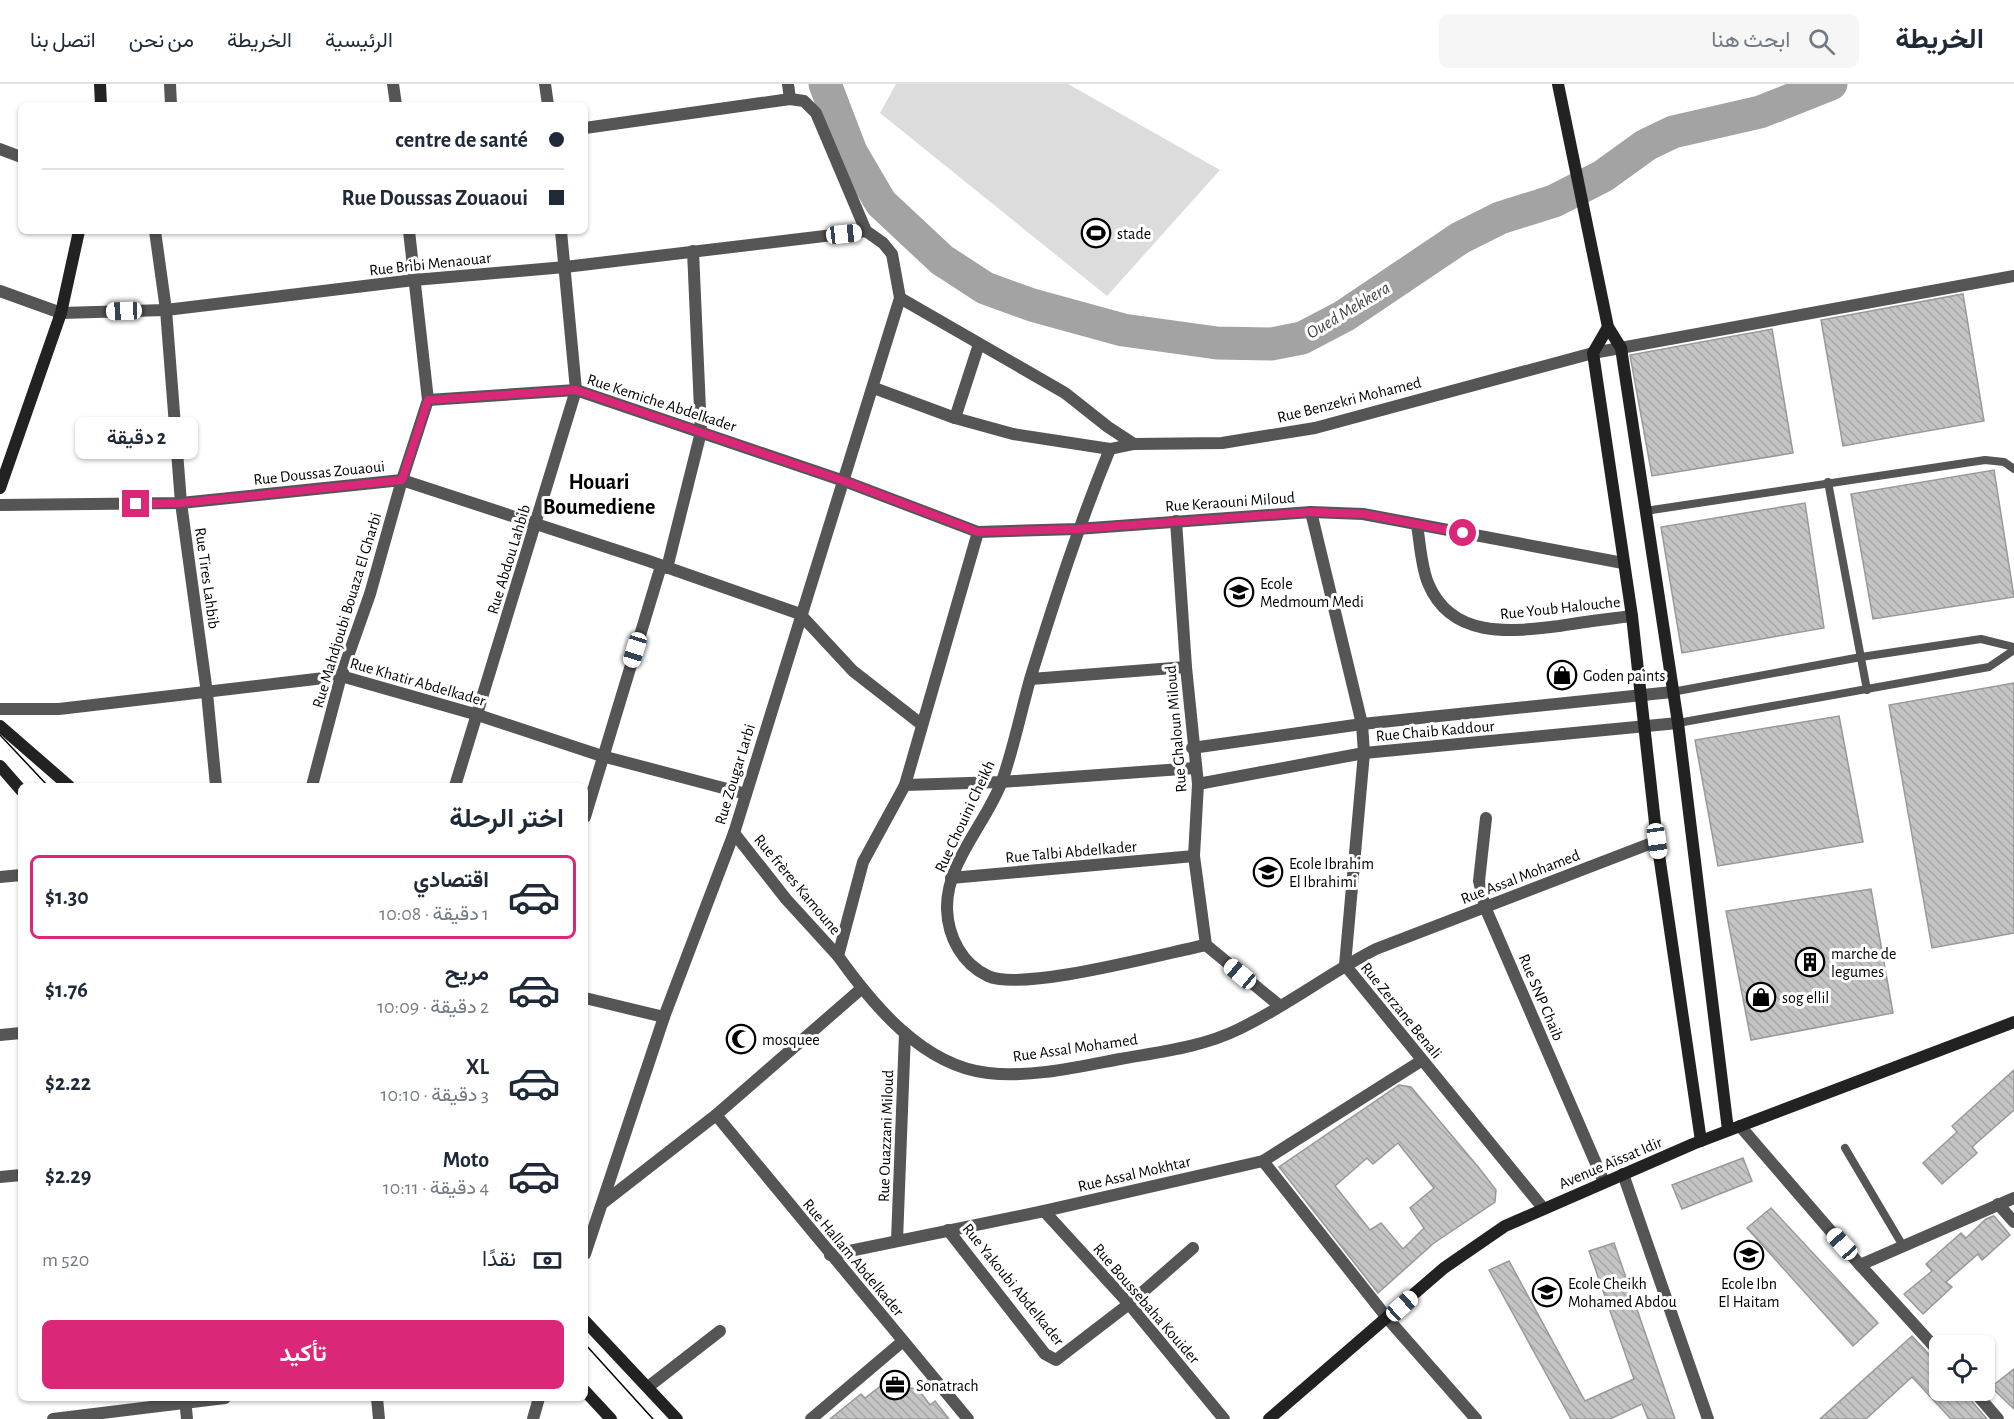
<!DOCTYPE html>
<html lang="ar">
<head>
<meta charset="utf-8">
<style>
  body { margin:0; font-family:"Alegreya Sans",Vazirmatn,sans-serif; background:#f6f6f7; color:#1f2937; direction:rtl; height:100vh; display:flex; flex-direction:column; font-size:22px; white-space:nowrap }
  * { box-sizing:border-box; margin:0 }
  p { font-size:20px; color:#747a83 }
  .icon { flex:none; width:33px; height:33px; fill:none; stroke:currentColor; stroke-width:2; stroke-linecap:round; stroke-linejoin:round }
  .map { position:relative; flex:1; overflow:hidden; direction:ltr }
  .details { position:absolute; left:18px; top:699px; width:570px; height:618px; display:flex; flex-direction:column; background:#fff; border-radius:9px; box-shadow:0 2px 4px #0004; direction:rtl }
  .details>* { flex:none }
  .guide { position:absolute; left:18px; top:18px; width:570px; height:132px; border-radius:9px; box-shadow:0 2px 4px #0004; direction:rtl; display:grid; align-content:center; height:132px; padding:0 24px; background:#fff }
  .tools { position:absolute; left:1929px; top:1251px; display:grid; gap:12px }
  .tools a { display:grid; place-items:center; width:66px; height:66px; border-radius:9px; background:#fff; box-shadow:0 2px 4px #0004; font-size:30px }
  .end { position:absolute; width:27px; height:27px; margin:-14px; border:8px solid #db2777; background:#fff; box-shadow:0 0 0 3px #fff }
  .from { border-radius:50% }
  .bubble { position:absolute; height:42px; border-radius:9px; background:#fff; box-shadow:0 2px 4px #0004; font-size:20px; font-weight:600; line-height:42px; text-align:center; direction:rtl }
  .car { position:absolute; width:18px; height:36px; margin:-18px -9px; border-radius:8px; box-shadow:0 0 4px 2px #0007; background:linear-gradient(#fff 24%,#345 0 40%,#fff 0 76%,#345 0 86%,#fff 0) }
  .guide b { display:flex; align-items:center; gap:21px; height:57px; font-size:22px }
  .guide b+b { border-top:2px solid #e0e1e3 }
  .guide i { width:15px; height:15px; background:#1f2937 }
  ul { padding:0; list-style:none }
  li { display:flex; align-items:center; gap:18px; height:84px; margin:0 12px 9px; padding:0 12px; border:3px solid transparent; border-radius:9px }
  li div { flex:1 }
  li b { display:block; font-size:22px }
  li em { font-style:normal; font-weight:600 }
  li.current { border-color:#db2777 }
  li>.icon { width:54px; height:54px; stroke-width:1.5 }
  h2 { padding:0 24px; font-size:27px; line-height:72px }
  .pay { display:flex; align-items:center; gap:15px; height:66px; padding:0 24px; font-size:22px }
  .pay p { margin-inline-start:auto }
  .primary-button { display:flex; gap:12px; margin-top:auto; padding:12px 24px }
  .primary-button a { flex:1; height:69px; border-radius:9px; background:#db2777; color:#fff; font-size:24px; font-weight:600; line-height:69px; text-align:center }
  header { display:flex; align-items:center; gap:36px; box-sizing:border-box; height:84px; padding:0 30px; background:#fff; border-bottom:2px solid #e0e1e3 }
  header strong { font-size:28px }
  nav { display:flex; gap:33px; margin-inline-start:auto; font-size:21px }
  .search { width:420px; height:54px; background:#f6f6f7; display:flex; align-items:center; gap:15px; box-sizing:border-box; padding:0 21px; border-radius:9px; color:#747a83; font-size:22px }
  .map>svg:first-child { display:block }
  .green { fill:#dcdcdc }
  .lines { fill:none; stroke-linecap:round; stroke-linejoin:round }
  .river { stroke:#a3a3a3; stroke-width:33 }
  .building { fill:url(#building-back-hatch); stroke:#999; stroke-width:1.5; fill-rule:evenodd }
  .lane { stroke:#555; stroke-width:8 }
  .street { stroke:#555; stroke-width:12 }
  .secondary { stroke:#222; stroke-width:12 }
  .tram { stroke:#000; stroke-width:1.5 }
  .route { stroke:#db2777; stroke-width:8 }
  .labels { text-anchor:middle; stroke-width:6; stroke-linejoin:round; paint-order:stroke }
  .poi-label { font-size:16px; fill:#000; stroke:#fff; text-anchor:start }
  .street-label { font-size:16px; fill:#000; stroke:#fff }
  .water-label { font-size:18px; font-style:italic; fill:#444; stroke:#fff }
  .district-label { font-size:22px; font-weight:bold; fill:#000; stroke:#fff }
</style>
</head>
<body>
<header>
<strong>الخريطة</strong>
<div class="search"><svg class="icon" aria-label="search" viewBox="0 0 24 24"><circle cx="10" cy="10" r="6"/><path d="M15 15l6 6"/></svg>ابحث هنا</div>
<nav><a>الرئيسية</a><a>الخريطة</a><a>من نحن</a><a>اتصل بنا</a></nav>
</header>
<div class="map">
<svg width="2014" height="1335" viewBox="0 0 2014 1335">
  <defs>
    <pattern id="building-back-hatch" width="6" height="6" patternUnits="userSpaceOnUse" patternTransform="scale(1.5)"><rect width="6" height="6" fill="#c4c4c4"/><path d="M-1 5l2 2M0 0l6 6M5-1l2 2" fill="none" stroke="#a7a7a7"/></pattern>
  </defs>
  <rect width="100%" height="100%" fill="#fff"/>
  <polygon class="green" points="896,0 1068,0 1220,86 1107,212 880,29"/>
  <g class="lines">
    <polyline class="river" points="825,0 851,68 881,119 942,176 985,204 1032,221 1123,246 1217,259 1271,260 1302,254 1344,232 1460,154 1500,134 1554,117 1603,92 1646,61 1673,48 1760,28 1831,0"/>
  </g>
  <g class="building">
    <polygon points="1963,210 1984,337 1843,362 1821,236"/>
    <polygon points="1772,245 1793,369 1652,392 1630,271"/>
    <polygon points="1994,386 2014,513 1873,535 1851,410"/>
    <polygon points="1805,419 1824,544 1682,569 1661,443"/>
    <polygon points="2014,599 2014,849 1932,864 1889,621"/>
    <polygon points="1839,632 1863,758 1718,782 1695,656"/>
    <polygon points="1871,805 1893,929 1751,956 1726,827"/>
    <polygon points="2014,986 2014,1026 1972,1063 1977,1069 1942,1100 1923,1079 1957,1048 1952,1042"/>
    <path d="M1399 1001 1411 1003 1479 1084 1496 1106 1495 1118 1434 1159 1378 1209 1279 1083ZM1398 1059 1434 1104 1410 1124 1424 1144 1403 1165 1381 1139 1370 1146 1335 1102 1367 1074 1373 1080Z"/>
    <polygon points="1743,1074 1752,1097 1682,1125 1672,1101"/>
    <polygon points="1771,1124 1878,1239 1853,1262 1747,1144"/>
    <polygon points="1994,1132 2010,1151 1982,1176 1978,1170 1946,1198 1952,1203 1923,1230 1904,1210 1932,1187 1926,1180 1961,1149 1966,1154 1986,1135"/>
    <polygon points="1614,1159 1675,1335 1648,1335 1642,1320 1610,1335 1571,1335 1489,1186 1509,1177 1585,1317 1634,1295 1589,1167"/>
    <polygon points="1912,1252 1940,1282 1940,1306 1962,1306 1987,1335 1951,1335 1912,1293 1866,1335 1820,1335"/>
    <polygon points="2014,1285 2014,1325 1991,1303"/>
    <polygon points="882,1301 918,1305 930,1321 935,1317 949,1335 830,1335 861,1310 865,1314"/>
  </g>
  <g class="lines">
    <g class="lane">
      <polyline points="1828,398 1867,606"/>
      <polyline points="1645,427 1985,376 2004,378 2014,385"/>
      <polyline points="1672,608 1861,573 1981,555 2014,563"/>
      <polyline points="1678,639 1989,583 2014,566"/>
      <polyline points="1845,1064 1903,1162"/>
    </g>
    <g class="street">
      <polyline points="170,0 171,21"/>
      <polyline points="393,0 396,21"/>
      <polyline points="545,0 548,21"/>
      <polyline points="788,0 790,15"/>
      <polyline points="585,44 790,15 804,17 816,29 866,147 883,159 892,170 900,214 734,749 664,933 585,1170"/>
      <polyline points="0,65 21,73"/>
      <polyline points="155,147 166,226 181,419 207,609 216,702"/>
      <polyline points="0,207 61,229 166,226 414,196 565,183 866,147"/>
      <polyline points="900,214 1065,309 1108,343 1134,360"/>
      <polyline points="874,304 955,334 1013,350 1110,365 1134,360 1222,359 1315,344 1593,269 2014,192"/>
      <polyline points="428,316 576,306 844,397 978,448 1077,445 1311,428 1363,430 1623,479"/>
      <polyline points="955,334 979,260"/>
      <path d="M1110 365C1079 440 1055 515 1031 592 1021 627 1014 663 1002 697 986 740 946 778 947 825 948 853 962 880 988 892 1022 908 1162 870 1206 861"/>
      <polyline points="0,421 181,419 402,396 646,476 800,530 853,587 921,640"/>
      <polyline points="1311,428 1362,640 1364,669 1345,881 1543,1124"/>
      <polyline points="1176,437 1186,583 1198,700 1194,772 1206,861 1280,922"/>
      <path d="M1417 441C1420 459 1421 482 1428 499 1451 555 1510 548 1559 542 1583 538 1607 535 1632 532"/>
      <path d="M978 448 905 701 863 778 838 872C873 921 923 982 988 989 1031 994 1078 983 1120 975 1159 968 1203 963 1239 945 1287 922 1329 889 1376 865L1657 757"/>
      <polyline points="667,484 701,348 693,167"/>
      <polyline points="1031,595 1186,583"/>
      <polyline points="0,625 59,625 341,592 478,631 602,672 746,710"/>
      <polyline points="1192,664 1362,640 1672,608"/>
      <polyline points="1198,700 1364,669 1678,639"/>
      <polyline points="905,701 1001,698 1195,684"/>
      <polyline points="312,702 341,592 370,510 402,396 428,316 409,147"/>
      <polyline points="455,702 576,306 561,147"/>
      <polyline points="585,733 661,482"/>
      <polyline points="1486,734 1479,797 1485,823 1604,1098"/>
      <polyline points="734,749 786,815 838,872"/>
      <polyline points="0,793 21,791"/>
      <polyline points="951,794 1194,772"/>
      <polyline points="585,914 664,933"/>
      <polyline points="0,951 21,949"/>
      <polyline points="716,1031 968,1335"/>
      <polyline points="1740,1042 1860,1181 2014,1114"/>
      <polyline points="1263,1077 1388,1235 1476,1335"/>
      <polyline points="1623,1090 1708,1335"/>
      <polyline points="0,1093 21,1091"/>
      <polyline points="603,1119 716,1031 861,905"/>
      <polyline points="1998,1120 2014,1138"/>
      <polyline points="1044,1127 1129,1220 1224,1335"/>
      <polyline points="948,1146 1045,1270 1056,1276 1129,1220 1193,1164"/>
      <polyline points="897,1156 905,949"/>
      <polyline points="830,1171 1044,1127 1263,1077 1421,977"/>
      <polyline points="1860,1181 1940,1269"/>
      <polyline points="648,1303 720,1247"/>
      <polyline points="1973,1306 1998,1335"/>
      <polyline points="185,1314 187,1335"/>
      <polyline points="377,1314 379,1335"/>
      <polyline points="53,1335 225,1314"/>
      <polyline points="533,1335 539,1314"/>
      <polyline points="811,1335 903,1257"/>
    </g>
    <g class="secondary">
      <polyline points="100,0 101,21"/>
      <polyline points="1558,0 1608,243 1621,264 1678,639 1728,1046"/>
      <polyline points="1608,243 1593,269 1632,532 1657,757 1701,1057"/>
      <polyline points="0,404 61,229 79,147"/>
      <polyline points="0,642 69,702"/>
      <polyline points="0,682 21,706"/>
      <polyline points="585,1237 677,1335"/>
      <polyline points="585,1307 611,1335"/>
      <polyline points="1269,1335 1444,1184 1505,1142 1693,1060 2014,938"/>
    </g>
    <g class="tram">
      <polyline points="0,651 48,702"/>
      <polyline points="585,1260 653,1335"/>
    </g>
  </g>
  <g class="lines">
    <polyline class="route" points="136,420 181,419 402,396 428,316 576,306 844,397 978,448 1077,445 1311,428 1364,430 1463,449"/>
  </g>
  <defs>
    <g id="stadium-ring" transform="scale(1.5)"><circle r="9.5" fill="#fff" stroke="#000" stroke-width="1.5"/><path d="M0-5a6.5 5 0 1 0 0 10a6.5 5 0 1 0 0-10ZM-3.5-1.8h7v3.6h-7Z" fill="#000"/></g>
    <g id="school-ring" transform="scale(1.5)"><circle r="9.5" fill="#fff" stroke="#000" stroke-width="1.5"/><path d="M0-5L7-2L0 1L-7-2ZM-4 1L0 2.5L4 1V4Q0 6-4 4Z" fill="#000"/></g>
    <g id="shop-ring" transform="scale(1.5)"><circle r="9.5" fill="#fff" stroke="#000" stroke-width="1.5"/><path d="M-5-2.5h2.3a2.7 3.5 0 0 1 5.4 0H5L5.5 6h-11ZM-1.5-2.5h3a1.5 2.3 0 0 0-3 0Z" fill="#000"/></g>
    <g id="building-ring" transform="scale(1.5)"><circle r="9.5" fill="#fff" stroke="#000" stroke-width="1.5"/><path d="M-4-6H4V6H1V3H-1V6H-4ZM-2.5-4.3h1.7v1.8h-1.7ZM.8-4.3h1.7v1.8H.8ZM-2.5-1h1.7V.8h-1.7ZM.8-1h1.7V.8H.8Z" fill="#000"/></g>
    <g id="mosque-ring" transform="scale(1.5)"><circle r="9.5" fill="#fff" stroke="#000" stroke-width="1.5"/><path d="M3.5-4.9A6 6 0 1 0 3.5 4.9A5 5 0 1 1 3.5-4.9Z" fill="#000"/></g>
    <g id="office-ring" transform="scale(1.5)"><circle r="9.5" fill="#fff" stroke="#000" stroke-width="1.5"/><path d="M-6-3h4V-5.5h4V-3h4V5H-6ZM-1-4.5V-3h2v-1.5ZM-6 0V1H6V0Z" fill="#000"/></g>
  </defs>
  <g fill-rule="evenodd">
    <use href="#stadium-ring" x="1096" y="149"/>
    <use href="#school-ring" x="1239" y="508"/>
    <use href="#shop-ring" x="1562" y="591"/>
    <use href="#school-ring" x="1268" y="788"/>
    <use href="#building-ring" x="1810" y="878"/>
    <use href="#shop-ring" x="1761" y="913"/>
    <use href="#mosque-ring" x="741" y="955"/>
    <use href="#school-ring" x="1749" y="1171"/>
    <use href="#school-ring" x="1547" y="1208"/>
    <use href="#office-ring" x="895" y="1301"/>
  </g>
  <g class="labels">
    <g class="poi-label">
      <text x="1117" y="155">stade</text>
      <text x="1260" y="505">Ecole<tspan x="1260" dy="18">Medmoum Medi</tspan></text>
      <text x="1583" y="597">Goden paints</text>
      <text x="1289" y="785">Ecole Ibrahim<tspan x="1289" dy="18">El Ibrahimi</tspan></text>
      <text x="1831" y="875">marche de<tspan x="1831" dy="18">legumes</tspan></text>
      <text x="1782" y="919">sog ellil</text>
      <text x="762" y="961">mosquee</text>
      <text x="1568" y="1205">Ecole Cheikh<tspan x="1568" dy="18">Mohamed Abdou</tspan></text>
      <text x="1749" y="1205" text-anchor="middle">Ecole Ibn<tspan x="1749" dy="18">El Haitam</tspan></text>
      <text x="916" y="1307">Sonatrach</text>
    </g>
    <g class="street-label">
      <text transform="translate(430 179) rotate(-6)" y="6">Rue Bribi Menaouar</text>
      <text transform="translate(1349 315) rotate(-14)" y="6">Rue Benzekri Mohamed</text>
      <text transform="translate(662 318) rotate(18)" y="6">Rue Kemiche Abdelkader</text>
      <text transform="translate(319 388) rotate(-6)" y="6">Rue Doussas Zouaoui</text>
      <text transform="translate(1230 417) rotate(-4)" y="6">Rue Keraouni Miloud</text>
      <text transform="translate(508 475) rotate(-73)" y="6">Rue Abdou Lahbib</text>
      <text transform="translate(208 494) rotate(82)" y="6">Rue Tires Lahbib</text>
      <text transform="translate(1560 523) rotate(-6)" y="6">Rue Youb Halouche</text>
      <text transform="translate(346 526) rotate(-73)" y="6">Rue Mahdjoubi Bouaza El Gharbi</text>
      <text transform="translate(418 597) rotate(16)" y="6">Rue Khatir Abdelkader</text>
      <text transform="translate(1175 645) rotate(-95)" y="6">Rue Ghaloun Miloud</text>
      <text transform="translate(1435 646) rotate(-5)" y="6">Rue Chaib Kaddour</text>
      <text transform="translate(734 690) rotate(-73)" y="6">Rue Zougar Larbi</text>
      <text transform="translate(964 732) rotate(-65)" y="6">Rue Chouini Cheikh</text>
      <text transform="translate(1071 767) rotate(-5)" y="6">Rue Talbi Abdelkader</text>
      <text transform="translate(1520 792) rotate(-21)" y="6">Rue Assal Mohamed</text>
      <text transform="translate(798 800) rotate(50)" y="6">Rue frères Kamoune</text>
      <text transform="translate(1542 913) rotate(67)" y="6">Rue SNP Chaib</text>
      <text transform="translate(1402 926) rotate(51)" y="6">Rue Zerzane Benali</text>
      <text transform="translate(1075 963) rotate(-8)" y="6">Rue Assal Mohamed</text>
      <text transform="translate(885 1052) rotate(-88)" y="6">Rue Ouazzani Miloud</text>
      <text transform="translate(1610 1078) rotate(-23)" y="6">Avenue Aïssat Idir</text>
      <text transform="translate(1134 1089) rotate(-13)" y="6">Rue Assal Mokhtar</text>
      <text transform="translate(854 1173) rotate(50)" y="6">Rue Hallam Abdelkader</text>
      <text transform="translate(1014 1200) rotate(51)" y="6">Rue Yakoubi Abdelkader</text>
      <text transform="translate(1147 1219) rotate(49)" y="6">Rue Boussebaha Kouider</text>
    </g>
    <g class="water-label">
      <text transform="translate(1348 226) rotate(-31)" y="6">Oued Mekkera</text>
    </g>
    <g class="district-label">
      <text x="599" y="405">Houari<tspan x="599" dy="25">Boumediene</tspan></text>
    </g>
  </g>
</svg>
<div class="tools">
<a><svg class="icon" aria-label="locate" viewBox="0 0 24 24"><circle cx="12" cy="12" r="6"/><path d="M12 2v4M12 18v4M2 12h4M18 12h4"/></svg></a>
</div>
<i class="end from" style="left:1463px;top:449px"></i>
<i class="end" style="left:136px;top:420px"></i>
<div class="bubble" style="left:75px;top:333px;width:123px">2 دقيقة</div>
<i class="car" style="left:844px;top:150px;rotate:84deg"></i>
<i class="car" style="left:124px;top:227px;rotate:268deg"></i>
<i class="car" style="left:635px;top:566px;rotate:197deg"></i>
<i class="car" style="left:1657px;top:757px;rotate:172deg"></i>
<i class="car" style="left:1240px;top:890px;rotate:310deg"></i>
<i class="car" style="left:1842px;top:1160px;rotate:318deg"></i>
<i class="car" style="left:1402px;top:1222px;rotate:48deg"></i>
<div class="guide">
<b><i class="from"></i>centre de santé</b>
<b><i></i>Rue Doussas Zouaoui</b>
</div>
<section class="details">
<h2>اختر الرحلة</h2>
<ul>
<li class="current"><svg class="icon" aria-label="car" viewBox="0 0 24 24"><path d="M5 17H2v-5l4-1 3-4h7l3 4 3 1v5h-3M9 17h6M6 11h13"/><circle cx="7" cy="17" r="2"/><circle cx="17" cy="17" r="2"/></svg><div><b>اقتصادي</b><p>1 دقيقة · 10:08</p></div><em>$1.30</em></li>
<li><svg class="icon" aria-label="car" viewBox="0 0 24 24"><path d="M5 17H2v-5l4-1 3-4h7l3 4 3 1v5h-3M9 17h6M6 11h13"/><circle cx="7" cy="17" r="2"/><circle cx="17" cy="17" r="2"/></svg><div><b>مريح</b><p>2 دقيقة · 10:09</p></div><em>$1.76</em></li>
<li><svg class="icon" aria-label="car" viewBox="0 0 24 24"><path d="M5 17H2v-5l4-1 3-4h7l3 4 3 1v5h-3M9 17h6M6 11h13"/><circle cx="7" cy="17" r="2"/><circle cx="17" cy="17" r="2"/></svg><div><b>XL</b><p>3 دقيقة · 10:10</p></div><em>$2.22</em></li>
<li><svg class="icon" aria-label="car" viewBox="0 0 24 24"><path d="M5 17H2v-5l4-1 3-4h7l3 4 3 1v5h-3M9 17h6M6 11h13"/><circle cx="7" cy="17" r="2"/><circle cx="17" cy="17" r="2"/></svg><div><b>Moto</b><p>4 دقيقة · 10:11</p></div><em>$2.29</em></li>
</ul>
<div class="pay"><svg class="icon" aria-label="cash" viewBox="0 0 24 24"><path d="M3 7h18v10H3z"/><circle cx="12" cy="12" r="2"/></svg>نقدًا<p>520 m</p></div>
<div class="primary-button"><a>تأكيد</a></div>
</section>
</div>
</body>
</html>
